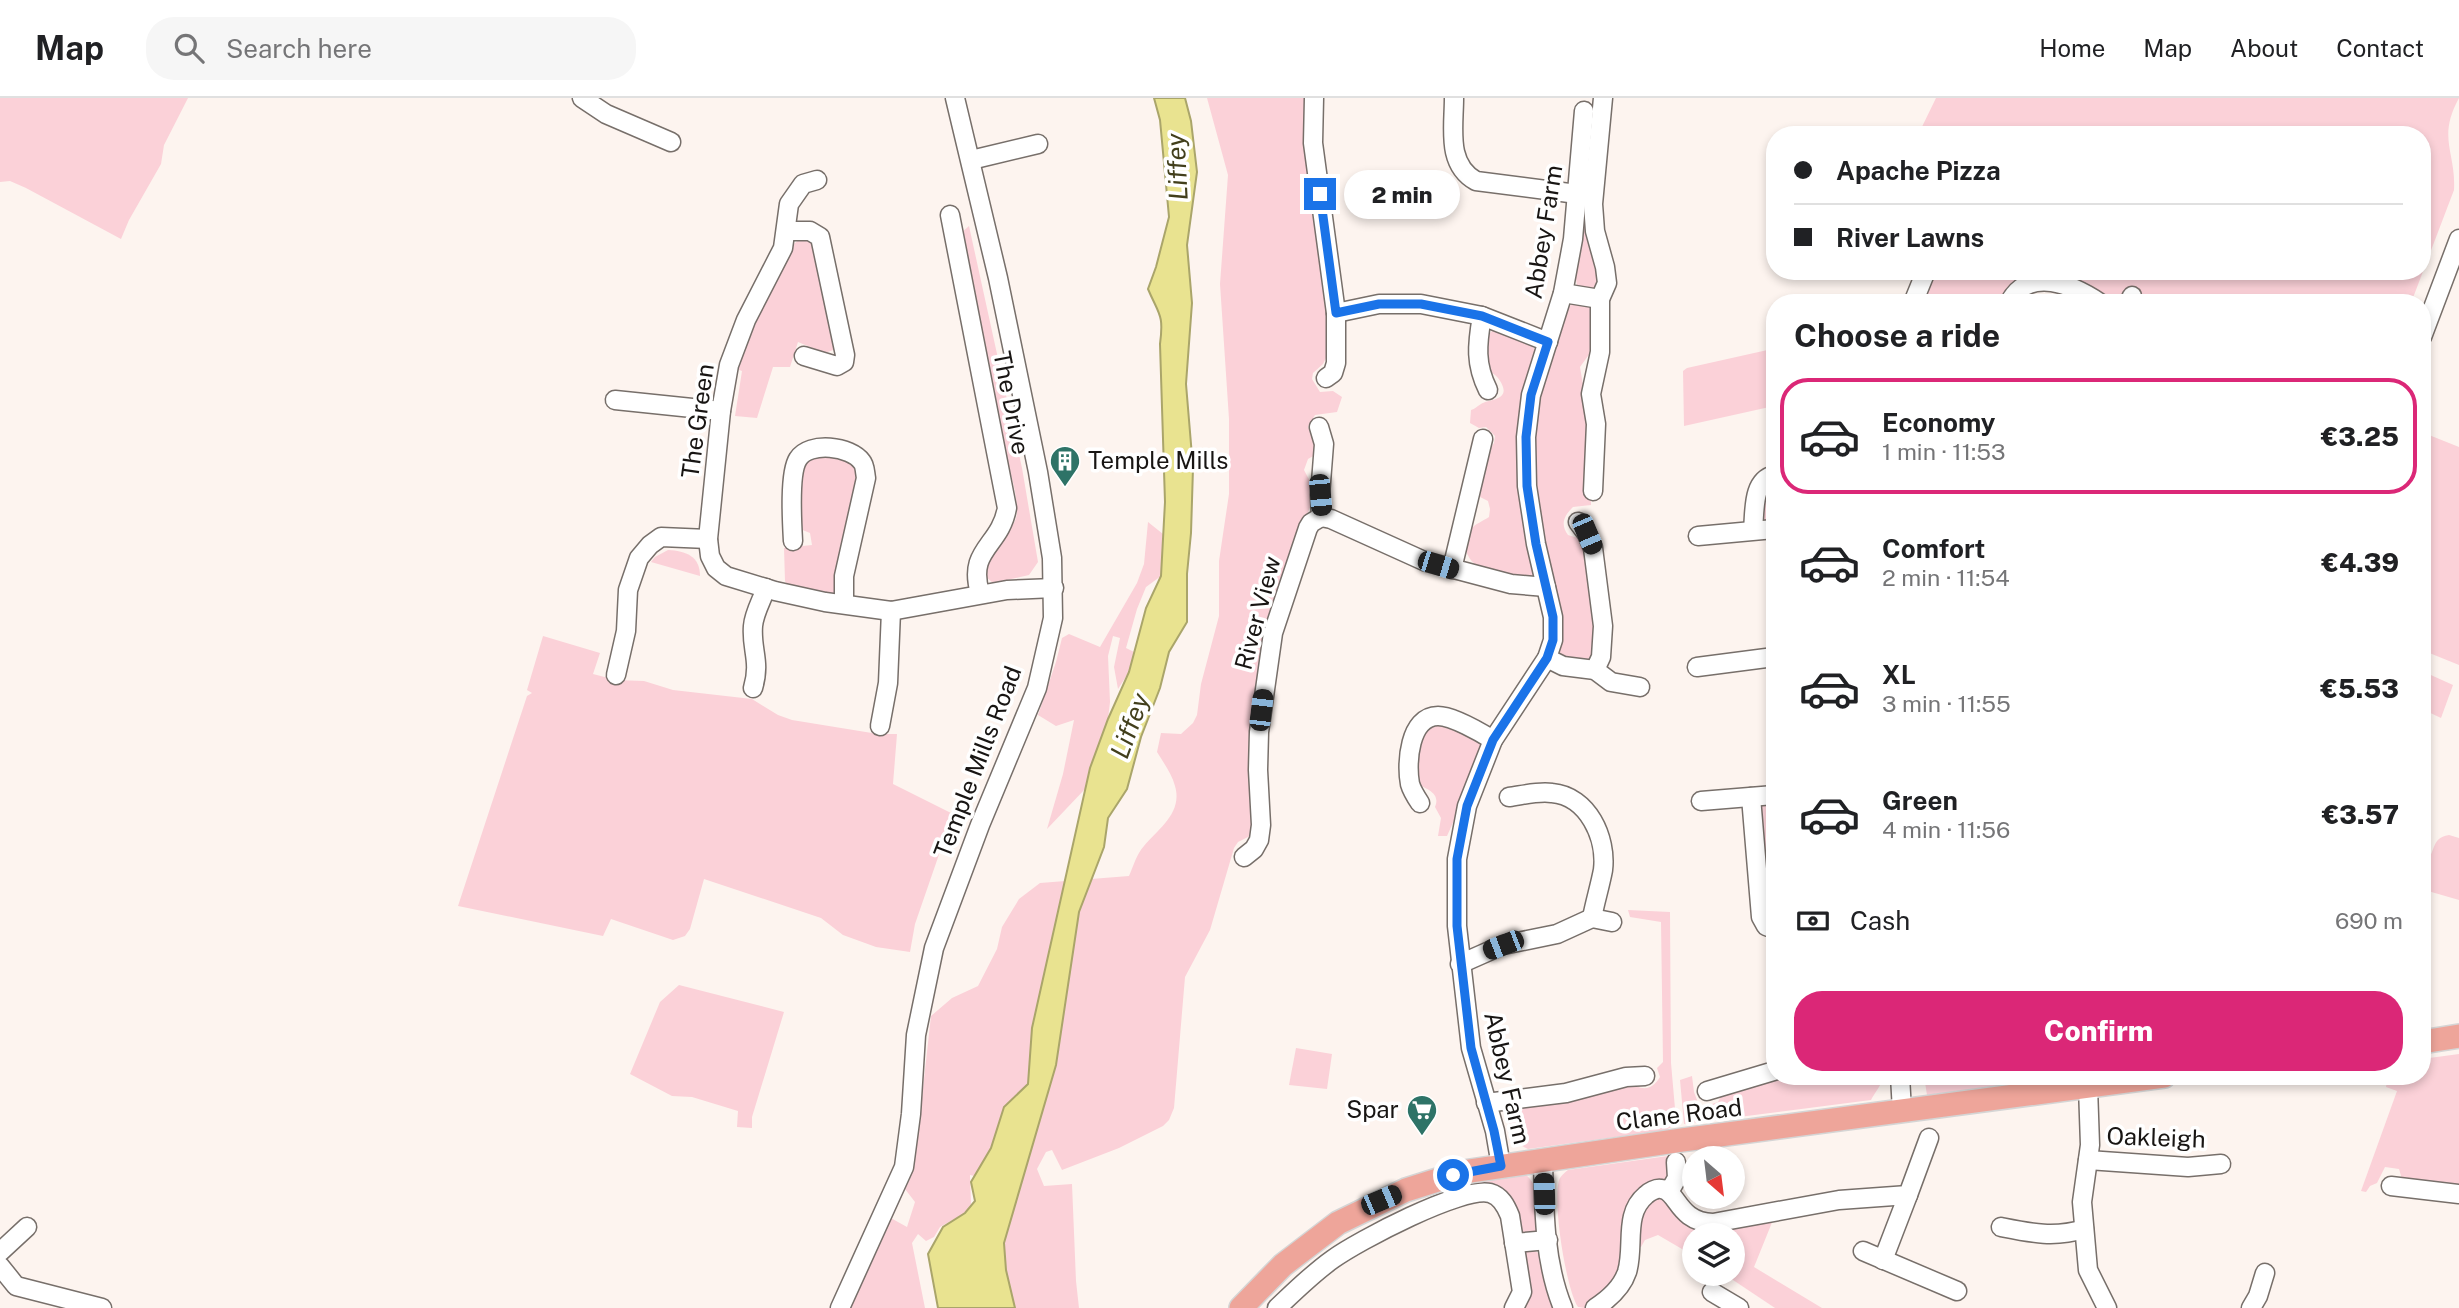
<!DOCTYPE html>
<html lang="en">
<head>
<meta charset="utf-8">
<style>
  body { margin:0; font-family:"Public Sans",sans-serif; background:#f6f6f6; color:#202124; height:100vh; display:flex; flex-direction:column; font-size:26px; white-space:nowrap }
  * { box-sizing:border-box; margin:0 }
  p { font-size:23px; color:#757577 }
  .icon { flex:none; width:38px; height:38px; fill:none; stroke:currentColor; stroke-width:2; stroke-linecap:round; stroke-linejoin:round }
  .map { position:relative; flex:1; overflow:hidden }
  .panel { position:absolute; left:1766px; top:196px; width:665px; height:791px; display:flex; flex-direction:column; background:#fff; border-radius:28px; box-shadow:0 4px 10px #0003 }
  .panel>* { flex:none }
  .banner { position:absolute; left:1766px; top:28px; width:665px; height:154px; border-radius:28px; box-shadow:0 4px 10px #0003; display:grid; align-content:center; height:154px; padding:0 28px; background:#fff }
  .needle { width:46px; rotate:152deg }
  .tools { position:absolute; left:1682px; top:1048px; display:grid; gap:14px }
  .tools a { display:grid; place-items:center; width:63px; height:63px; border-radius:50%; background:#fff; box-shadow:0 4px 10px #0003; font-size:35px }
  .end { position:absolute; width:32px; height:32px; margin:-16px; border:9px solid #1a73e8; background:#fff; box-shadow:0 0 0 4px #fff }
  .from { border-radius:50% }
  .bubble { position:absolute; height:49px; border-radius:24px; background:#fff; box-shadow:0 4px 10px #0003; font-size:23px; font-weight:800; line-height:49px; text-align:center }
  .car { position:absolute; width:21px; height:42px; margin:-21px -10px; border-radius:9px; box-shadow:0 0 5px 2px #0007; background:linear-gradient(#222 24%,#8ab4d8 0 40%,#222 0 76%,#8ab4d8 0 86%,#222 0) }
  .banner b { display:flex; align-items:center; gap:24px; height:66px; font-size:26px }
  .banner b+b { border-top:2px solid #e0e0e0 }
  .banner i { width:18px; height:18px; background:#202124 }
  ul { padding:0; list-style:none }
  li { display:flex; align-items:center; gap:21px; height:116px; margin:0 14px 10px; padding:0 14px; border:4px solid transparent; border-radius:28px }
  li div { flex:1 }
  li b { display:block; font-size:26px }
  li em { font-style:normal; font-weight:800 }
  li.active { border-color:#db2777 }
  li>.icon { width:63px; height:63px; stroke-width:1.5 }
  h2 { padding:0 28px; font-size:32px; line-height:84px }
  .pay { display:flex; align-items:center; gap:18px; height:77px; padding:0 28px; font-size:26px }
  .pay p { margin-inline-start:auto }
  .action { display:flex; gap:14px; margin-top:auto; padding:14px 28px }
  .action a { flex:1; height:80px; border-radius:28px; background:#db2777; color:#fff; font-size:28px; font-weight:800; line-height:80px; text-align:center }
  header { display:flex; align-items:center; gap:42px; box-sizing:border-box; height:98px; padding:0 35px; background:#fff; border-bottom:2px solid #e0e0e0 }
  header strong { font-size:33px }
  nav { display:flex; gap:38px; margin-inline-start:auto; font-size:24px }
  .search { width:490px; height:63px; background:#f6f6f6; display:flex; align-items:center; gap:18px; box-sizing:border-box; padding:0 24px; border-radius:28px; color:#757577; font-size:26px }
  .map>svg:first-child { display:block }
  .green { fill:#fbd1d8 }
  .water { fill:#e9e390; stroke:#aaa56a; stroke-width:2 }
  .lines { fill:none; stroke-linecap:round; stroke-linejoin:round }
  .minor-casing { stroke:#776f6a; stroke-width:21 }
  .major-casing { stroke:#d5d5d5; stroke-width:26 }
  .minor { stroke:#fff; stroke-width:18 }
  .major { stroke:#eea59a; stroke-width:23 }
  .route { stroke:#1a73e8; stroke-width:9 }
  .labels { text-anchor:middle; stroke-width:7; stroke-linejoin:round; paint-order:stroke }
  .street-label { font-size:24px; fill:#181513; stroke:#fff }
  .poi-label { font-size:24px; fill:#181513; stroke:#fff; text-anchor:start }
  .water-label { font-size:26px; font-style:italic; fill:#423f1c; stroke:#fff }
</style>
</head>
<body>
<header>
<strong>Map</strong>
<div class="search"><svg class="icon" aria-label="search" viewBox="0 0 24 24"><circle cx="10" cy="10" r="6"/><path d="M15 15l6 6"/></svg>Search here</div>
<nav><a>Home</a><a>Map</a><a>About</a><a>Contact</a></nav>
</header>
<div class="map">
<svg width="2459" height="1210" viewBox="0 0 2459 1210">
  <rect width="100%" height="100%" fill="#fdf4ef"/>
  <g class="green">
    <polygon points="0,0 188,0 164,47 161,66 129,122 121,141 26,90 10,83 0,84"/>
    <path d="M1207 0H1308L1328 205 1330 252 1323 266 1313 275 1312 281 1320 294 1333 293 1342 299 1337 314 1315 317 1308 329 1314 343 1315 357 1308 361 1304 372 1313 389 1312 404 1291 459 1253 733 1252 737 1238 744 1234 750 1210 832 1185 879 1174 1010 1169 1022 1163 1028 1119 1050 1062 1072 1052 1052 1046 1054 1037 1071 1044 1088 1072 1086 1076 1183 1079 1210H1015L1006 1172 1004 1145 1020 1088 970 1077 971 1106 965 1115 940 1129 934 1139 926 1143 918 1136 912 1145 925 1210H849L889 1119 907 1129 915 1104 905 1091 910 1081 918 1035 931 918 952 900 978 888 997 851 1002 829 1019 801 1040 785 1129 778C1133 769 1137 755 1144 748 1158 731 1183 715 1175 688 1172 676 1163 664 1157 654L1161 635 1181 636 1193 625 1197 617 1201 586 1219 518V463L1229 396V321L1220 186 1228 77Z"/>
    <path d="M1936 0H2459C2437 40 2456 54 2454 92L2411 205H2163L2129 193 2122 205H2110L2100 198 2050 178 2004 205H1918L1931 173H2422V37H1918Z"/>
    <polygon points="1592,22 1601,180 1595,192 1584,193 1577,188 1576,181 1590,25"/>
    <path d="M969 128 1022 370 1038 464 1029 477 993 485 985 478C984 450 1017 434 1017 414 1017 380 1000 352 993 321 979 260 971 197 960 136Z"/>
    <polygon points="801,140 812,143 834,245 833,252 825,255 798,244 790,269 773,269 757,320 735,318 742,273 734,270 751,227 789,150"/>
    <path d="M1577 204 1588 207 1592 213 1593 251 1580 269 1590 329 1591 407 1573 409C1564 418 1560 426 1568 437L1581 441 1585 446C1589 474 1604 540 1590 563L1559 559 1557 553C1546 478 1524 388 1536 312 1540 288 1549 263 1557 240 1561 227 1563 208 1577 204Z"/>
    <path d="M1493 232C1507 232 1528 241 1536 253L1523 303 1536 473 1534 478 1528 481C1507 476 1472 477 1466 452 1465 445 1466 437 1471 431 1475 426 1483 423 1489 419L1490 411 1488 403 1480 399 1477 394 1489 353 1494 345 1495 338 1486 329 1479 330 1470 325 1471 312C1475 311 1477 308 1481 306 1489 301 1515 303 1498 280 1494 275 1488 273 1485 269L1488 237Z"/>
    <polygon points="1774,248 1774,308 1684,328 1683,273 1687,270 1772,251"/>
    <polygon points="2429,337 2459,349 2459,567 2422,552 2422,355"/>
    <path d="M813 357C831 356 847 362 860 373L836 498 788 489 785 483 784 450 812 447 810 435 800 431 795 419 804 364Z"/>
    <polygon points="1774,383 1774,425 1764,424 1762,418 1766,389"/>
    <polygon points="1148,424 1163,436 1161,478 1146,489 1137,511 1126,550 1134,554 1129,574 1118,591 1114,569 1120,540 1113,538 1108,558 1110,604 1108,621 1091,666 1085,691 1047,731 1063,676 1074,622 1056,628 1038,617 1056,564 1062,540 1069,536 1100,549 1137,485 1144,466"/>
    <path d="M668 452C686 453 700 458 700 478L651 464 655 459Z"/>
    <polygon points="543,538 600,555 593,576 616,582 644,583 673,592 752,601 778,617 792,622 878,636 897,636 893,686 953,716 915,826 910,854 876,849 843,837 821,820 704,781 690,831 685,838 673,842 611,821 603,838 458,808 527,598 532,595 527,592"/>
    <polygon points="2422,573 2453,587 2441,620 2422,611"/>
    <path d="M1444 625 1479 642 1482 647V660L1447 738H1438L1441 720 1435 709C1441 694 1426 692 1416 684 1413 662 1418 645 1429 626Z"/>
    <polygon points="1774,705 1774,825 1768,822 1758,710 1766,706"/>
    <path d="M2449 737 2459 740V802L2428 793 2430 784 2422 782V769C2437 757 2429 740 2449 737Z"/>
    <path d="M1628 812 1670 814 1671 965 1676 1022 1673 1028 1666 1032 1528 1051C1510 1044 1509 1023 1505 1006L1628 984C1641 992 1651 994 1660 979L1657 970 1663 964 1661 824 1630 819Z"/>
    <polygon points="679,887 784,914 752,1019 752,1030 737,1029 738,1013 692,999 672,998 630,976 660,904"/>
    <polygon points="1296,950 1332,956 1327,991 1289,987"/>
    <polygon points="2459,956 2459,1091 2402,1081 2399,1071 2385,1069 2377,1085 2370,1088 2366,1094 2361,1093 2397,993 2386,989 2388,978 2422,978 2422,961"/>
    <path d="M1692 978 1694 994 1700 1010 1718 1004 1722 996 1774 978H1883C1882 987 1875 994 1871 1002L1684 1026 1680 982Z"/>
    <polygon points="1924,978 2074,978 1927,997"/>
    <path d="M1675 1057C1671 1080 1672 1083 1648 1088L1622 1173 1597 1202 1585 1210 1578 1209C1566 1192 1551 1097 1560 1080 1562 1077 1565 1074 1568 1072Z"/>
    <path d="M1525 1076C1542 1090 1539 1111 1539 1132L1528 1139 1521 1136 1477 1084Z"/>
    <polygon points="1661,1098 1689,1128 1699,1133 1718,1133 1757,1123 1773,1122 1754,1169 1822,1210 1775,1210 1724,1176 1732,1176 1732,1138 1694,1138 1694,1158 1658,1137 1645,1142 1641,1149 1636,1149 1643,1105"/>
    <polygon points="1533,1152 1540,1156 1555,1210 1524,1210 1528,1200 1521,1159 1525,1154"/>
  </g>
  <path class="water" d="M1154 0H1185L1191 23 1197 74 1187 147 1192 205 1186 286 1193 370 1191 435 1187 476V524L1169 554 1160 590 1141 639 1127 691 1108 720 1104 749 1079 814 1056 967 1004 1145 1006 1172 1015 1210H938L928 1156 943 1129 965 1115 975 1103 971 1084 991 1050 1004 1009 1028 986 1032 930 1090 670 1108 621 1129 574 1146 510 1161 478 1165 404 1160 246C1164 216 1159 217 1148 191L1156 169 1169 119 1160 22Z"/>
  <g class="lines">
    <g class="minor-casing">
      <g id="minor">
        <polyline points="582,0 606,16 671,44"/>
        <polyline points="1314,0 1313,45 1336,215 1336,265 1333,275 1326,280"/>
        <path d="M1454 0C1454 30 1446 66 1476 83L1577 96"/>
        <polyline points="971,62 1038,46"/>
        <polyline points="817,82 803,86 789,106 783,150 746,222 729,267 721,313 708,441 710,458 716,470 726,478 775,493 825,504 891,513 1007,492 1054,490"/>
        <path d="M950 117 1007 410C1000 449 967 451 980 495"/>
        <polyline points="786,133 810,133 820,139 845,257 844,264 837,268 804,258"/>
        <polyline points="1563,195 1600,201"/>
        <polyline points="1913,205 1926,173"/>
        <path d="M2009 205C2029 167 2073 187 2100 205"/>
        <polyline points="2129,205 2132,198"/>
        <polyline points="1336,215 1379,206 1421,206 1482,218 1548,244"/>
        <path d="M1482 218C1477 247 1475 266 1488 292"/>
        <polyline points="2422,239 2459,141"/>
        <polyline points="615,302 721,313"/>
        <polyline points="1319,329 1324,346 1320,397 1321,419"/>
        <polyline points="1593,393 1596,326 1591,296 1600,254 1600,201 1607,185 1605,169 1595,133 1593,106 1603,0"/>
        <polyline points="1321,419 1331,421 1424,463 1511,486 1546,489"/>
        <polyline points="1578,424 1587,436 1593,450 1603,528 1601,559 1595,572"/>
        <path d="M1753 432C1755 412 1752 383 1774 377"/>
        <polyline points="1698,438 1774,431"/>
        <path d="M793 443C792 425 789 375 798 361 809 343 851 348 862 364 865 367 865 375 866 380L844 478V505"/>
        <polyline points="1452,471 1483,341"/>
        <polyline points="1547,560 1563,568 1595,572 1611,584 1640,589"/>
        <polyline points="1697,569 1774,559"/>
        <polyline points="616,577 626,533 628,492 639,460 650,447 661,439 708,441"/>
        <path d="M753 590C761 563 751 552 753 528 754 515 762 502 766 490"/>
        <polyline points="880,628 888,585 891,513"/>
        <path d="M1509 699C1523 697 1538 693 1552 695 1588 698 1607 740 1603 772 1600 788 1595 804 1592 820"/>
        <polyline points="1751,699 1761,819 1766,828 1774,831"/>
        <polyline points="1701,703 1774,697"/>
        <path d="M1420 705C1416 699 1412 693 1410 686 1406 666 1409 618 1438 618 1452 618 1480 634 1493 642"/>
        <polyline points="1244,759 1254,751 1259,742 1261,727 1258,672 1259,634 1273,535 1308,430 1311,425 1321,419"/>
        <polyline points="1460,866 1503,847 1557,836 1592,820 1612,824"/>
        <polyline points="1900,978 1902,1013"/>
        <polyline points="2088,989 2090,1047 2082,1104 2088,1172 2107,1210"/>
        <polyline points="1707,993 1774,973"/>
        <polyline points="1486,1005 1566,995 1626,979 1645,978"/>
        <path d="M1543 1061C1544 1111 1544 1164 1563 1210"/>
        <polyline points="2088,1062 2188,1069 2221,1066"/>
        <polyline points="1501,1068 1495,1033 1471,950 1457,828 1457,761 1467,708 1493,642 1547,560 1553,542 1553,519 1536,446 1527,388 1526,339 1531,297 1563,195 1573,141 1584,13"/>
        <polyline points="2391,1088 2459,1096"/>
        <polyline points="1669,1094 1677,1080 1676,1064"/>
        <path d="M2001 1129C2031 1135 2054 1140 2084 1131"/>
        <polyline points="1514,1145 1548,1142"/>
        <polyline points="1863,1153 1957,1193"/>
        <polyline points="0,1154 27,1129"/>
        <polyline points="1883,1162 1908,1097"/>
        <polyline points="0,1168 16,1188 102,1210"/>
        <polyline points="1712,1194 1739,1210"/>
        <polyline points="840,1210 904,1069 911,1016 916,937 934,850 980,727 1037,590 1053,520 1052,460 1038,374 998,180 955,0"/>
        <path d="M1277 1210C1295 1193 1313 1175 1333 1161 1358 1143 1462 1088 1490 1095 1501 1098 1506 1108 1510 1118L1522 1194 1514 1210"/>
        <path d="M1595 1210C1609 1201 1622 1189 1627 1174 1635 1148 1623 1116 1646 1097 1649 1094 1656 1090 1661 1091 1678 1092 1677 1124 1713 1125L1839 1102 1908 1097 1929 1040"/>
        <polyline points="2251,1210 2258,1198 2265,1175"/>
      </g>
    </g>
    <g class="major-casing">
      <g id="major">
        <polyline points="2422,944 2459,938"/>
        <polyline points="1241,1210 1283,1167 1338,1125 1406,1092 1463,1074 1682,1042 2164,978"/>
      </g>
    </g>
    <use href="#minor" class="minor"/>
    <use href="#major" class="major"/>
  </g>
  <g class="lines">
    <polyline class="route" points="1320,96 1336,215 1379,206 1421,206 1482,218 1548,244 1531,297 1526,339 1527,388 1536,446 1553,519 1553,542 1547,560 1493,642 1467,708 1457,761 1457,828 1471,950 1494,1033 1501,1068 1453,1077"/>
  </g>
  <defs>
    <g id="building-pin" transform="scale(1.575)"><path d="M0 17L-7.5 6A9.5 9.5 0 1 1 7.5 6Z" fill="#2e7367" stroke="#fff"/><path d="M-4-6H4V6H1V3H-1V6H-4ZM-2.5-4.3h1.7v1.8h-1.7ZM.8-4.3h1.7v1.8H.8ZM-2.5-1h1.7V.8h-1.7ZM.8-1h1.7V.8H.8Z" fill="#fff"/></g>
    <g id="supermarket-pin" transform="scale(1.575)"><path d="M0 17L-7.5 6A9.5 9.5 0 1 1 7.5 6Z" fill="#2e7367" stroke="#fff"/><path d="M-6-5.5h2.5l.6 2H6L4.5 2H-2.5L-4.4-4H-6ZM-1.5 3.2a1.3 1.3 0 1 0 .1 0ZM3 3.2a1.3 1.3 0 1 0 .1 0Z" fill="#fff"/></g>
  </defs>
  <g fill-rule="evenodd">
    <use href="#building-pin" x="1065" y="363"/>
    <use href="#supermarket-pin" x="1422" y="1012"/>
  </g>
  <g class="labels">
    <g class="street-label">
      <text transform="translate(1544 134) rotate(-81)" y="8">Abbey Farm</text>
      <text transform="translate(1011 305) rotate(79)" y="8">The Drive</text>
      <text transform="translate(698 323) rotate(-82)" y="8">The Green</text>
      <text transform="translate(1258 515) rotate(-75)" y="8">River View</text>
      <text transform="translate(978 664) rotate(-69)" y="8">Temple Mills Road</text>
      <text transform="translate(1507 980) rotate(77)" y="8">Abbey Farm</text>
      <text transform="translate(1679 1017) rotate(-7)" y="8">Clane Road</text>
      <text transform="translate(2156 1040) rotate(2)" y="8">Oakleigh</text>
    </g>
    <g class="poi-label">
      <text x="1088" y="371">Temple Mills</text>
      <text x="1399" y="1020" text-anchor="end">Spar</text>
    </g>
    <g class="water-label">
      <text transform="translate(1177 69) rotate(-93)" y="9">Liffey</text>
      <text transform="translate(1130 628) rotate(-70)" y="9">Liffey</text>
    </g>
  </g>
</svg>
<div class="tools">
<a><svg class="needle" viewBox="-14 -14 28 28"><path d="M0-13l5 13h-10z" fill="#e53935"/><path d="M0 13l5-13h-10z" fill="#757577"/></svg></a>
<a><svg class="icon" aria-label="layers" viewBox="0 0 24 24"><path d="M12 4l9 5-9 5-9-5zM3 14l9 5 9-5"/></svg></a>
</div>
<i class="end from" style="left:1453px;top:1077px"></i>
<i class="end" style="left:1320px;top:96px"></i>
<div class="bubble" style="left:1344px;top:72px;width:116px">2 min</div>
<i class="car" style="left:1320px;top:397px;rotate:175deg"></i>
<i class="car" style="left:1587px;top:436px;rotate:157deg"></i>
<i class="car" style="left:1438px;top:467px;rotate:107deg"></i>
<i class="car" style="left:1261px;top:612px;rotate:7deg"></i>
<i class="car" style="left:1503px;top:847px;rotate:249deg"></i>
<i class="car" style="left:1544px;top:1096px;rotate:358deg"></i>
<i class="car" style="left:1381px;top:1102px;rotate:67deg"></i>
<div class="banner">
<b><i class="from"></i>Apache Pizza</b>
<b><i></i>River Lawns</b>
</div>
<section class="panel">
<h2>Choose a ride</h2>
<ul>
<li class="active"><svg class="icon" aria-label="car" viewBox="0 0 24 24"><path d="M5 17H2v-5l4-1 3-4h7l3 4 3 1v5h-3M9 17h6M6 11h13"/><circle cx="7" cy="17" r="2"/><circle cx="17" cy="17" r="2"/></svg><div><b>Economy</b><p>1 min · 11:53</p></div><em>€3.25</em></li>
<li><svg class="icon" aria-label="car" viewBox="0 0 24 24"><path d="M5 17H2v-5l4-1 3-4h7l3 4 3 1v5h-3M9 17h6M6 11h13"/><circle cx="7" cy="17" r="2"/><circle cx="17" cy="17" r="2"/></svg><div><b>Comfort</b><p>2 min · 11:54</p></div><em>€4.39</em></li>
<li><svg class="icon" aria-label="car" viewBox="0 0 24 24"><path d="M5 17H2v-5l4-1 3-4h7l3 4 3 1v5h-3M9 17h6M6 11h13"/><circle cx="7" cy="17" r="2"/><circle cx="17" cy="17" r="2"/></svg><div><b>XL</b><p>3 min · 11:55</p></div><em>€5.53</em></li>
<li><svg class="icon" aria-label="car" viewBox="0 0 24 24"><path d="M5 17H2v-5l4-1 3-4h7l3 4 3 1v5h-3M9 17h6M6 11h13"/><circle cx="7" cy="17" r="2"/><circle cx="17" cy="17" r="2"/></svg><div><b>Green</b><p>4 min · 11:56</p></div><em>€3.57</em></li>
</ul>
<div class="pay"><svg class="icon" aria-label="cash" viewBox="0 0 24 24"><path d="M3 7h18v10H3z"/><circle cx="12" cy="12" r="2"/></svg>Cash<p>690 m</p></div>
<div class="action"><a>Confirm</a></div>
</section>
</div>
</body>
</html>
